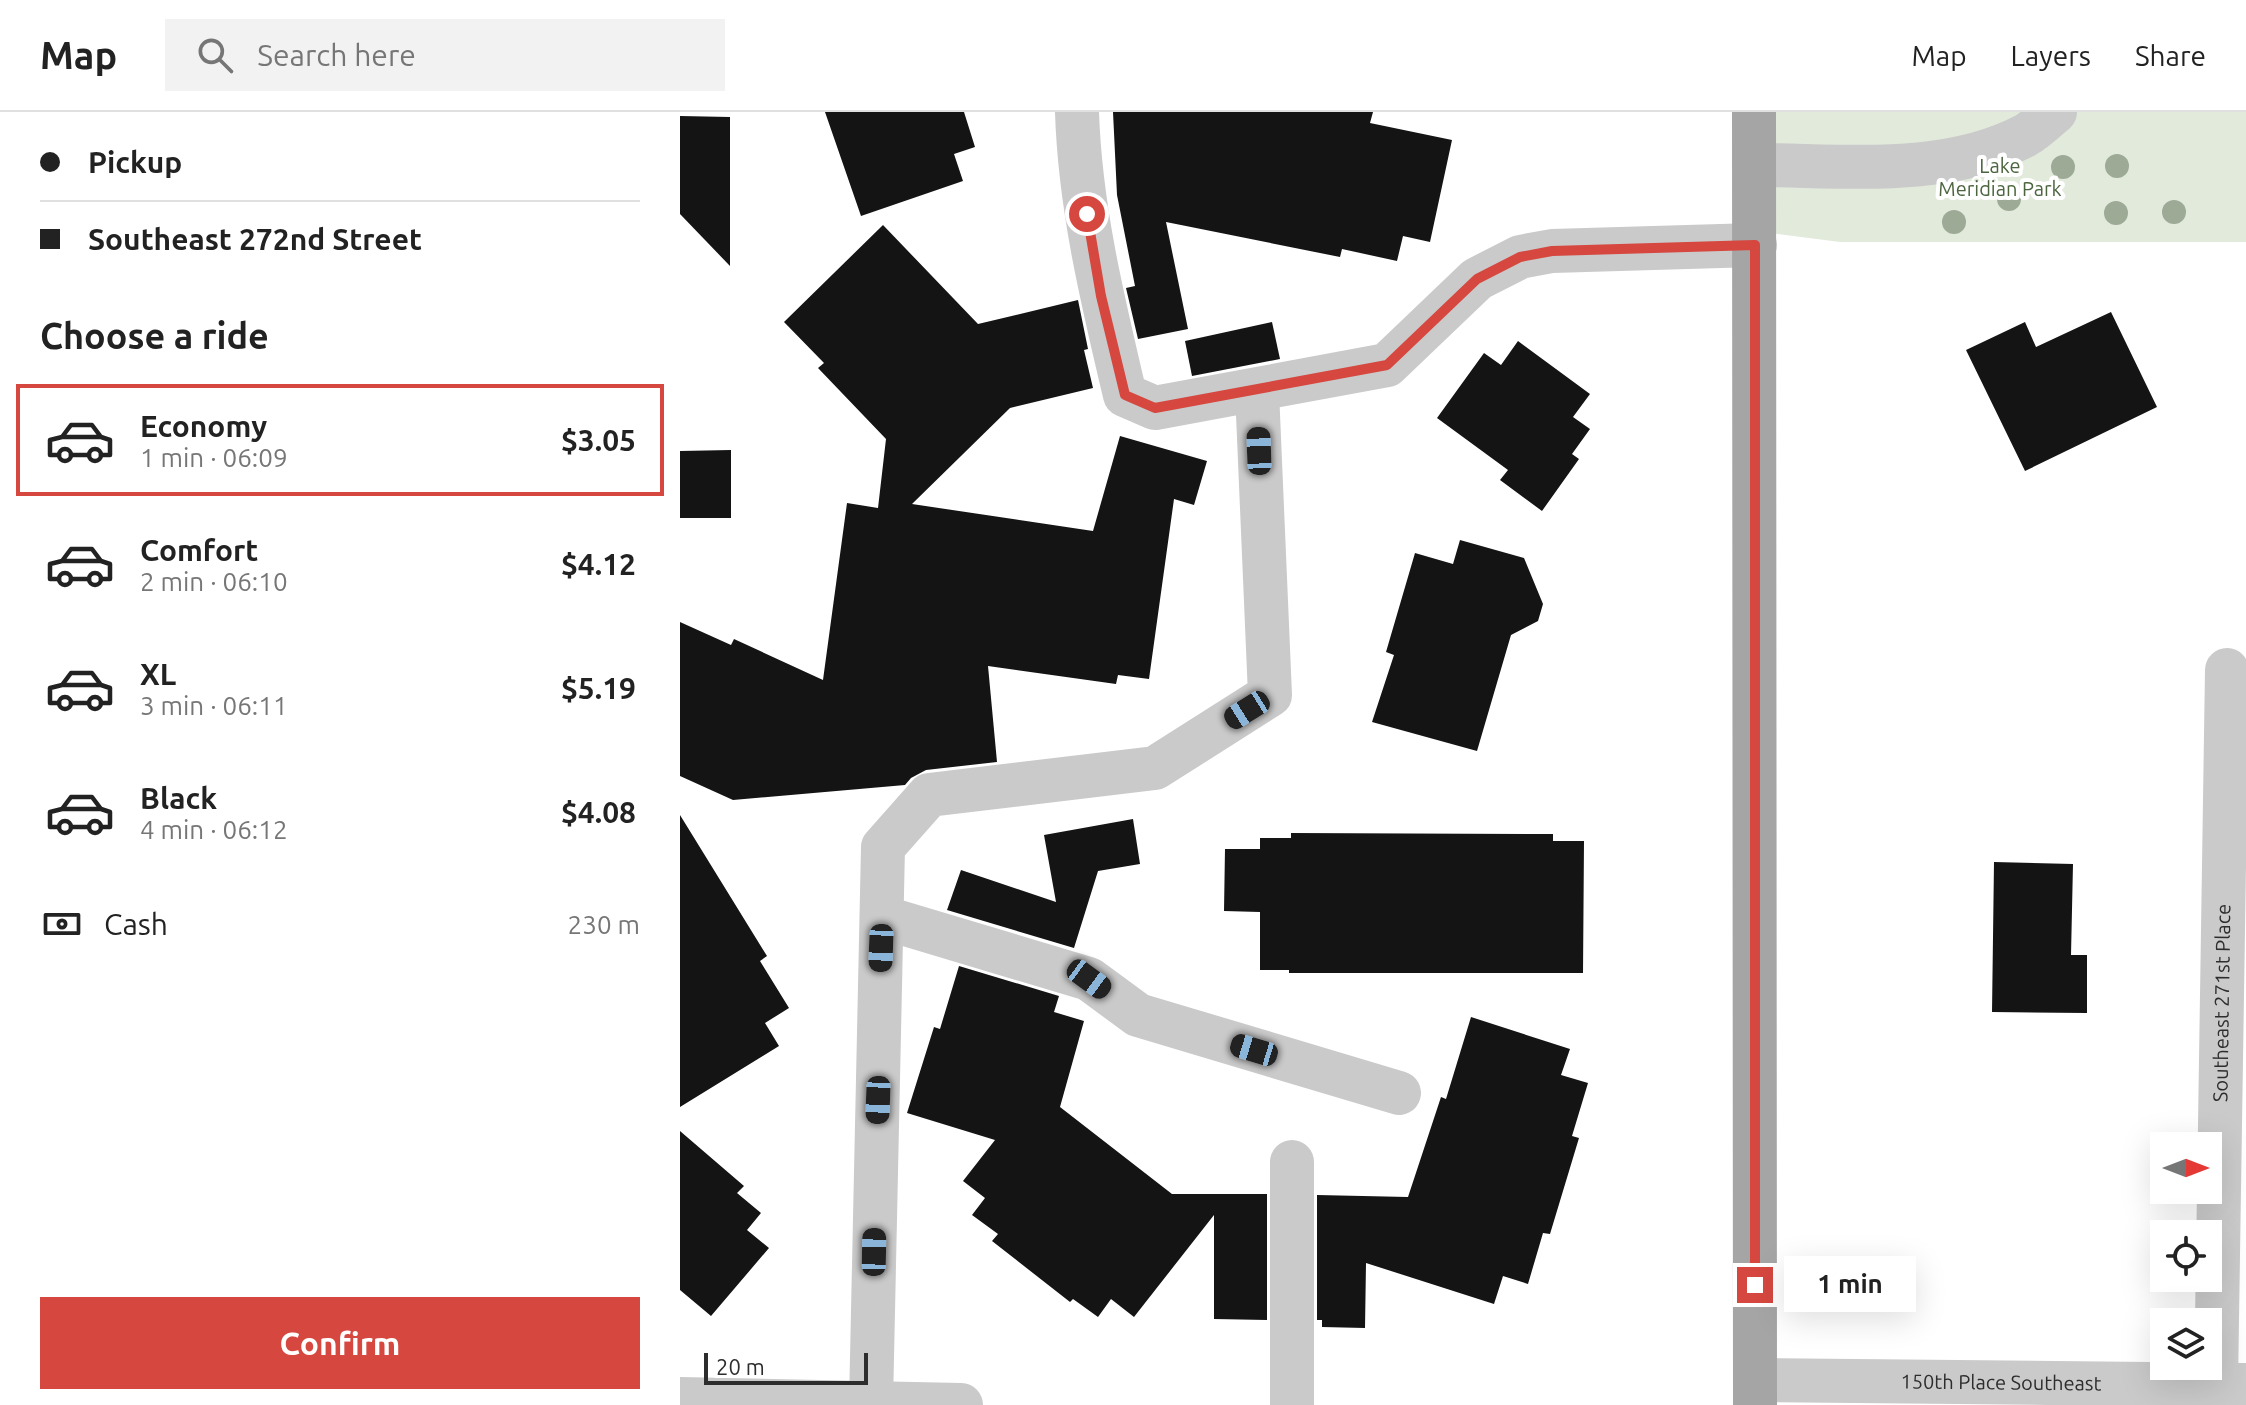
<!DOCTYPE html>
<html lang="en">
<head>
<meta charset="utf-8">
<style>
  body { margin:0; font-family:Ubuntu,sans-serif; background:#f2f2f2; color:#222; height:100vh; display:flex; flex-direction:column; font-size:30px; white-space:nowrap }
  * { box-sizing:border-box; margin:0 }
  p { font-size:26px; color:#767676 }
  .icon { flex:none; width:44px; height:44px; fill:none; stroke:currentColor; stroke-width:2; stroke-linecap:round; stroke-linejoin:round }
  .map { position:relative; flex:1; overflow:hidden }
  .side { display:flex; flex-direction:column; background:#fff; width:680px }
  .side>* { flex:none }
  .hud { display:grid; align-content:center; height:176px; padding:0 40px; background:#fff }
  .needle { width:52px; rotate:90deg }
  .fabs { position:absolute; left:1470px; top:1020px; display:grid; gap:16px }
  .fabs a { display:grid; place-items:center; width:72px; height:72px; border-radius:0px; background:#fff; box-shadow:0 8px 32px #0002; font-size:40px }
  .scale { position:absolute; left:24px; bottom:20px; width:164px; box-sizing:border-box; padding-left:8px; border:4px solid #2d2d2d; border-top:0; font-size:22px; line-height:28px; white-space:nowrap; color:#2d2d2d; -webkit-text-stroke:6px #fff; paint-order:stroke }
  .end { position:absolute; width:36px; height:36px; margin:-18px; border:10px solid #d5473f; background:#fff; box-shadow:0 0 0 4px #fff }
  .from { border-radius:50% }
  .bubble { position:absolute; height:56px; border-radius:0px; background:#fff; box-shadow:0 8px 32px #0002; font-size:26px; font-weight:600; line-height:56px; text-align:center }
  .car { position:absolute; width:24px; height:48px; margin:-24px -12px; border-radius:10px; box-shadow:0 0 6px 2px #0007; background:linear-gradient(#222 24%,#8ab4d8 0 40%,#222 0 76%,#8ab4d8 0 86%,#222 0) }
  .hud b { display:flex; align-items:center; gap:28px; height:76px; font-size:30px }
  .hud b+b { border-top:2px solid #e0e0e0 }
  .hud i { width:20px; height:20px; background:#222 }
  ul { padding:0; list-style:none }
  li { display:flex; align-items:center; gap:24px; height:112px; margin:0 16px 12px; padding:0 24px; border:4px solid transparent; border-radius:0px }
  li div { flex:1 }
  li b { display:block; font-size:30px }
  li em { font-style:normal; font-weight:600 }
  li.active { border-color:#d5473f }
  li>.icon { width:72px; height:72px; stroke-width:1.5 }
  h2 { padding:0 40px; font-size:36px; line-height:96px }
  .pay { display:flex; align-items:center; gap:20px; height:88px; padding:0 40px; font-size:30px }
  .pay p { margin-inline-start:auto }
  .button { display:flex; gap:16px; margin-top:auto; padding:16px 40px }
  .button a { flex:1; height:92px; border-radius:0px; background:#d5473f; color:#fff; font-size:32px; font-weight:600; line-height:92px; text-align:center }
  header { display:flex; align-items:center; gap:48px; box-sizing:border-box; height:112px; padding:0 40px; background:#fff; border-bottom:2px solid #e0e0e0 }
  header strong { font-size:38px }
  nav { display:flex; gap:44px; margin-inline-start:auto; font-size:28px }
  .search { width:560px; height:72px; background:#f2f2f2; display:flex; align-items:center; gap:20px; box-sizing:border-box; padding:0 28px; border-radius:0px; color:#767676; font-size:30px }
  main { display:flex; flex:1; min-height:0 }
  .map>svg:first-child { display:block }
  .green { fill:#e2eadc }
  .building { fill:#141414 }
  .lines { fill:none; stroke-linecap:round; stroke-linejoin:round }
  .minor { stroke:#cacaca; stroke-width:44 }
  .major { stroke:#a5a5a5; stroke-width:44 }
  .tree { fill:#9daa95 }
  .route { stroke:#d5473f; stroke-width:10 }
  .labels { text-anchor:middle; stroke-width:8; stroke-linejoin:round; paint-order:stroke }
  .park-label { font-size:20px; fill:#4c653f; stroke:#fff }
  .street-label { font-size:20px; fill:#2d2d2d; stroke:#fff }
</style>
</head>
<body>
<header>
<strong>Map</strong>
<div class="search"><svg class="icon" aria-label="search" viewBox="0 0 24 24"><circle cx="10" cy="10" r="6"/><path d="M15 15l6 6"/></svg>Search here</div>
<nav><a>Map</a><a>Layers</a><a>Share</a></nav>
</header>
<main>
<section class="side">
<div class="hud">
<b><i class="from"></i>Pickup</b>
<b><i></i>Southeast 272nd Street</b>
</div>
<h2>Choose a ride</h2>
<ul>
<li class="active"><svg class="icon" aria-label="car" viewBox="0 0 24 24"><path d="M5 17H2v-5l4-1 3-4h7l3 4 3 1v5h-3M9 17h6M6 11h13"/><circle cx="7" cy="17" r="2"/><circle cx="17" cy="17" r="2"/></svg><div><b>Economy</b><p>1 min · 06:09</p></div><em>$3.05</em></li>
<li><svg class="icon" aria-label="car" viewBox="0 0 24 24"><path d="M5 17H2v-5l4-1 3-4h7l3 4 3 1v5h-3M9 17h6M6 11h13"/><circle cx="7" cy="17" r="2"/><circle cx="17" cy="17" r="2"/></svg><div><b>Comfort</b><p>2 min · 06:10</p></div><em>$4.12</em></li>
<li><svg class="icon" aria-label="car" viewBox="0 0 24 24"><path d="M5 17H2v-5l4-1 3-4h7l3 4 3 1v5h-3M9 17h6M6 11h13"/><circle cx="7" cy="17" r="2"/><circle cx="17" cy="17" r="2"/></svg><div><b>XL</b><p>3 min · 06:11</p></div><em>$5.19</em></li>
<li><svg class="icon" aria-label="car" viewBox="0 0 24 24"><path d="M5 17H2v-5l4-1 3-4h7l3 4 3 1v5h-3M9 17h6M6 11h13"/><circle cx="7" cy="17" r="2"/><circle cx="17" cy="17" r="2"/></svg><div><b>Black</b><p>4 min · 06:12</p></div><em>$4.08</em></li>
</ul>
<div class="pay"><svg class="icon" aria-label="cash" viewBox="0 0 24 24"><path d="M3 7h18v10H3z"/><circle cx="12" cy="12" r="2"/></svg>Cash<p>230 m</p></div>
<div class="button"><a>Confirm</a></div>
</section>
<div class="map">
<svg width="1566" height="1293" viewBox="0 0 1566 1293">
  <rect width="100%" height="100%" fill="#fff"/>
  <polygon class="green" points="1074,0 1566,0 1566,130 1160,130 1074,119"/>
  <g class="building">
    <polygon points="145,0 284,0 295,35 274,42 283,69 181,104"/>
    <polygon points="433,0 693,0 690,11 772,28 750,130 723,124 717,149 662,137 660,145 486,110 508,217 458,227 446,176 455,174 437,83"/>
    <polygon points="0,4 50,5 50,154 0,102"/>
    <polygon points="203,113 298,212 398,188 408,237 404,238 413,276 330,296 232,392 413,419 440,324 527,349 514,393 494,387 469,567 438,563 436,572 308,554 317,650 246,658 231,666 225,673 53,688 0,664 0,510 51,533 54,527 143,568 167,391 198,396 206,327 138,256 144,251 104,210"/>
    <polygon points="1431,200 1477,295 1345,359 1286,238 1345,210 1356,235"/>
    <polygon points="592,210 600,247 512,264 505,229"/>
    <polygon points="838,229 910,282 893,305 910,317 892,342 899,347 862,399 820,368 828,358 757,306 804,241 821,253"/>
    <polygon points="51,338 51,406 0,406 0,339"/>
    <polygon points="780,428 844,446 863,492 858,509 831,523 797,639 692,610 714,543 706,540 735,441 773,452"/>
    <polygon points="0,703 87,844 80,849 109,896 85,911 99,934 0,995"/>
    <polygon points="453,707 460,752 418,759 394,836 267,798 281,758 376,790 364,723"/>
    <polygon points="611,721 873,722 873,729 904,729 903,861 609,861 609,858 580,858 580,800 544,799 545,737 580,737 580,726 611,726"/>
    <polygon points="1314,750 1393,752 1391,843 1407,843 1407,901 1312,900"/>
    <polygon points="279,854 379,884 374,900 404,909 380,995 492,1082 587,1082 587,1208 534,1207 534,1103 454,1205 431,1187 418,1205 393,1187 390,1190 312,1129 318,1122 292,1103 305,1086 283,1069 315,1028 227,1001 254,915 260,917"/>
    <polygon points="791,905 890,937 881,963 908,971 892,1024 899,1026 870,1122 863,1121 848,1172 823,1164 814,1192 686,1151 685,1216 642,1215 642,1208 637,1208 637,1083 728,1085 761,985 766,987"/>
    <polygon points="0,1019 64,1074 57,1081 81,1101 67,1118 89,1136 31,1204 0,1178"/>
  </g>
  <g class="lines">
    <g class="minor">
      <path d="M397 0C400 96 423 190 445 283L475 296 707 253 797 167 840 145 872 139 1075 133"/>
      <path d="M1074 53C1163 53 1265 66 1346 23 1356 17 1365 8 1375 0"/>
      <polyline points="202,805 409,867 458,903 719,981"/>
      <polyline points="612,1050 612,1293"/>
      <path id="s1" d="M1075 1268 1564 1273"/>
      <path id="s2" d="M1536 1273 1547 558"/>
      <polyline points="0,1287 281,1293"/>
      <polyline points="191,1292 203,735 249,683 475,656 590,583 577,279"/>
    </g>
    <polyline class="major" points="1074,0 1075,1293"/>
  </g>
  <g class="tree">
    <circle cx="1437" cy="54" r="12"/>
    <circle cx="1383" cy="55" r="12"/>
    <circle cx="1329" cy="87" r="12"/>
    <circle cx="1494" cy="100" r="12"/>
    <circle cx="1436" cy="101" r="12"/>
    <circle cx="1274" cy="110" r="12"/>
  </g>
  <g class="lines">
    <polyline class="route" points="407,102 421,184 445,283 475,296 707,253 797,167 840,145 872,139 1075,133 1075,1173"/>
  </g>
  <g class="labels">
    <g class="park-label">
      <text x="1320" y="61">Lake<tspan x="1320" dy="23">Meridian Park</tspan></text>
    </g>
    <g class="street-label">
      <text dy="7" stroke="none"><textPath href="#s2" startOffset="382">Southeast 271st Place</textPath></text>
      <text dy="7" stroke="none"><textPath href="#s1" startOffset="246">150th Place Southeast</textPath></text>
    </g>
  </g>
</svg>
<div class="fabs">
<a><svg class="needle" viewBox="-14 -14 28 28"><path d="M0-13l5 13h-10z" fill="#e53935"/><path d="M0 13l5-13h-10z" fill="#767676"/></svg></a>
<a><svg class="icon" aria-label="locate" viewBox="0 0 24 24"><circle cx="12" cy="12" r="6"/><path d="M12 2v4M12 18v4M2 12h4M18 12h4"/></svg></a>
<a><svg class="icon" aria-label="layers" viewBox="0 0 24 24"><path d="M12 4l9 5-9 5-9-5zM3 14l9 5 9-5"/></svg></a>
</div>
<div class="scale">20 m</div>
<i class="end from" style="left:407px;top:102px"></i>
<i class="end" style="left:1075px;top:1173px"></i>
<div class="bubble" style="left:1104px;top:1144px;width:132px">1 min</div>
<i class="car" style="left:579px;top:339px;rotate:358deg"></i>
<i class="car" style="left:567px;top:598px;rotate:238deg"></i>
<i class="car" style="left:201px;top:836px;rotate:182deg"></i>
<i class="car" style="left:409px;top:867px;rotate:126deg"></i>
<i class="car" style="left:574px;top:938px;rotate:287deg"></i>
<i class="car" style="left:198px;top:988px;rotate:182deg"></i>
<i class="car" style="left:194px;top:1140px;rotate:1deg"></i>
</div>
</main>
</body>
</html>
